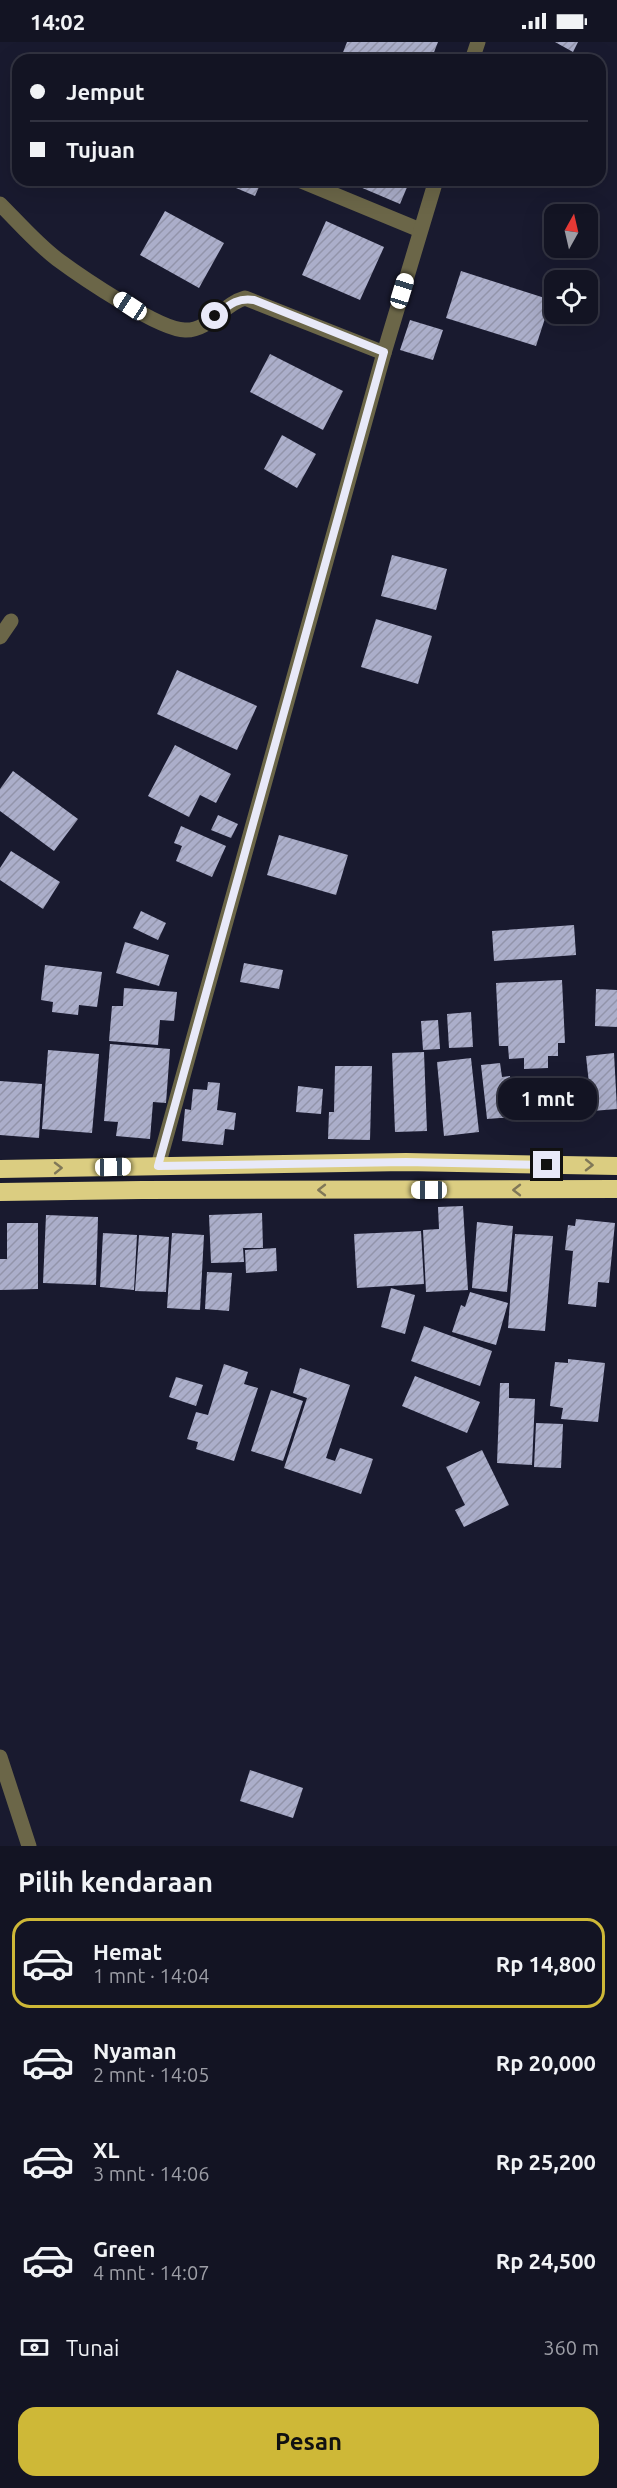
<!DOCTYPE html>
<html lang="id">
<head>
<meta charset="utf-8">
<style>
  body { margin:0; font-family:Ubuntu,sans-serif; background:#202130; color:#f1f3f6; height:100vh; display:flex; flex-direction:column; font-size:22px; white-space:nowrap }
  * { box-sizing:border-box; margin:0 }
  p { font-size:20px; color:#9d9ea6 }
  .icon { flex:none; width:33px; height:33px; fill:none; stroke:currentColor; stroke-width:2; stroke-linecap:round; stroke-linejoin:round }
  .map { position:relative; height:1804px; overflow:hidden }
  .drawer { display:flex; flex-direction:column; background:#131423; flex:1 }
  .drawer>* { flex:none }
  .top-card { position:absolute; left:12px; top:12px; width:594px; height:132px; border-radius:18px; box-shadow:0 6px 24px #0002,0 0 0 2px #323341; display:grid; align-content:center; height:132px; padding:0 18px; background:#131423 }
  .needle { width:39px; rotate:8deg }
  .buttons { position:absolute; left:544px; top:162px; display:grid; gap:12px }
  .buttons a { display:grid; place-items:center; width:54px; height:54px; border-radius:12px; background:#131423; box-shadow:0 6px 24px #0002,0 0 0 2px #323341; font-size:30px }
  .end { position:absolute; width:27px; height:27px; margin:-14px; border:8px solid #e8e9f8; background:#111; box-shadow:0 0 0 3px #111 }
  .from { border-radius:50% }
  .bubble { position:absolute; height:42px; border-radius:18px; background:#131423; box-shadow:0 6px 24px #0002,0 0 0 2px #323341; font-size:20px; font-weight:700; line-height:42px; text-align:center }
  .car { position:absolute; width:18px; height:36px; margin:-18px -9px; border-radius:8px; box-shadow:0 0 4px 2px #0007; background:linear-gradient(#fff 24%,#345 0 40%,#fff 0 76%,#345 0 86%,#fff 0) }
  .top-card b { display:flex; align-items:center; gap:21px; height:57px; font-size:22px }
  .top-card b+b { border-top:2px solid #323341 }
  .top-card i { width:15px; height:15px; background:#f1f3f6 }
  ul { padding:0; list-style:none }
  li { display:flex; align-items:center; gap:18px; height:90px; margin:0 12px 9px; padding:0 6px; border:3px solid transparent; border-radius:18px }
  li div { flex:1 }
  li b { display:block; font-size:22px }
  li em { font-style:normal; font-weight:700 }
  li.selected { border-color:#ceb837 }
  li>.icon { width:54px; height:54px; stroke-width:1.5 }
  h2 { padding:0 18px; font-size:27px; line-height:72px }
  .pay { display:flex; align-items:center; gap:15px; height:66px; padding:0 18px; font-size:22px }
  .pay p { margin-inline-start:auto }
  .cta { display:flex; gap:12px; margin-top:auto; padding:12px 18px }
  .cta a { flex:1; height:69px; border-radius:18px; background:#ceb837; color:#111; font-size:24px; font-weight:700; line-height:69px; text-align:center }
  .status { display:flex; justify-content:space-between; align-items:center; height:42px; padding:0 30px; background:#131423; direction:ltr }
  .status svg { height:16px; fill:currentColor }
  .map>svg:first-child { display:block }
  .building { fill:url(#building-hatch) }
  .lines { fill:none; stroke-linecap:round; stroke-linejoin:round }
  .minor { stroke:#6b6648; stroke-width:15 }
  .highway { stroke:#dbcd81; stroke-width:18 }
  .oneway { stroke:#807858 }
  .route { stroke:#e8e9f8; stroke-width:8 }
</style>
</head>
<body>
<div class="status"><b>14:02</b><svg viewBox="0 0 49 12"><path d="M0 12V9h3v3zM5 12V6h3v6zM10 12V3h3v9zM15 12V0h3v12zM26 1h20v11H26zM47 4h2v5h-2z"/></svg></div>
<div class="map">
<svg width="617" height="1804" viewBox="0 0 617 1804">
  <defs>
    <pattern id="building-hatch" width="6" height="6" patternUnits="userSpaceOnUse" patternTransform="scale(1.5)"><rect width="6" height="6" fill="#abaeca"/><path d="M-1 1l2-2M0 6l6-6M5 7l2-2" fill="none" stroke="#9294aa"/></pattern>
  </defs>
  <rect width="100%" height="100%" fill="#191a2f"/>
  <g class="building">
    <polygon points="347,0 438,0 431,18 340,18"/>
    <polygon points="555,0 578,0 573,10"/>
    <polygon points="217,138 262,138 255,154"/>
    <polygon points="362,138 410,138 400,162 360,145"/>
    <polygon points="165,169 224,201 199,246 140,213"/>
    <polygon points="326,179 384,205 360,258 302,233"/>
    <polygon points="461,229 551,258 536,304 446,276"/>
    <polygon points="410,278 443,288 433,318 400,308"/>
    <polygon points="270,312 343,349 323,388 250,350"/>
    <polygon points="282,393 316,412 297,446 264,427"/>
    <polygon points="392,513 447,527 436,568 381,554"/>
    <polygon points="376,577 432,594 418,642 361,625"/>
    <polygon points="177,628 257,664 237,708 157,672"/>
    <polygon points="175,703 231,732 216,761 200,753 189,775 148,754"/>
    <polygon points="13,729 78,777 54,809 0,769 0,747"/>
    <polygon points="218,773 238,782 231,796 211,788"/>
    <polygon points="181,784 226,804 212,835 176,819 182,804 174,801"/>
    <polygon points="279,793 348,813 336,853 267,833"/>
    <polygon points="11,809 60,840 43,867 0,838 0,826"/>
    <polygon points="141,869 166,881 158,898 133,886"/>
    <polygon points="574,883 576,913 494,919 492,889"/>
    <polygon points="125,900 169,913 159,944 116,931"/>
    <polygon points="244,921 283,928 279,947 240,940"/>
    <polygon points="45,923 102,930 97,965 79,963 78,973 52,970 53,960 41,958"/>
    <polygon points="562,938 565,1001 558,1001 558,1014 548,1014 548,1026 524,1027 524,1016 509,1017 508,1004 499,1004 496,941"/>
    <polygon points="124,946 177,950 174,979 160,978 158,1003 109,999 112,964 123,964"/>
    <polygon points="596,947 617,948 617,985 595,984"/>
    <polygon points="471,970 473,1005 449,1006 447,972"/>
    <polygon points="438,978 440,1007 423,1008 421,979"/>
    <polygon points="110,1002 170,1007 166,1061 153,1060 150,1097 116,1094 118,1080 104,1079"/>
    <polygon points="48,1008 99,1012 92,1091 42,1087"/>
    <polygon points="424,1010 427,1089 395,1090 392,1011"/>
    <polygon points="614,1011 617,1067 592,1069 586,1014"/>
    <polygon points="471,1016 479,1090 444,1094 437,1020"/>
    <polygon points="500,1021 502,1035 510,1034 514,1075 487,1077 481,1023"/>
    <polygon points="335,1024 372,1024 370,1098 328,1097 329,1070 334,1070"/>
    <polygon points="0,1039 42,1042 39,1096 0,1093"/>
    <polygon points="208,1040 220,1041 217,1068 236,1071 234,1088 225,1087 223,1103 182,1099 185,1067 191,1068 193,1047 207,1048"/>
    <polygon points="298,1044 323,1047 321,1072 296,1070"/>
    <polygon points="463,1164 468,1248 426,1250 423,1188 439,1187 438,1165"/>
    <polygon points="262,1171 263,1206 243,1206 244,1220 211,1221 209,1173"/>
    <polygon points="46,1173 98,1175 96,1243 43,1241"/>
    <polygon points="576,1177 615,1181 609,1241 598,1240 596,1265 568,1262 573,1209 565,1208 568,1183 575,1184"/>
    <polygon points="477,1180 513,1184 507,1250 472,1246"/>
    <polygon points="7,1181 38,1181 38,1247 0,1248 0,1217 7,1217"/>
    <polygon points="421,1189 424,1242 357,1246 354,1192"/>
    <polygon points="103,1191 137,1193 134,1248 100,1245"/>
    <polygon points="172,1191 204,1193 200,1268 167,1266"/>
    <polygon points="515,1192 553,1194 545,1289 508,1286"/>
    <polygon points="139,1193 169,1195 166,1250 135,1249"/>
    <polygon points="276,1206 277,1229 246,1231 245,1208"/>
    <polygon points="207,1230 232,1231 229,1269 205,1267"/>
    <polygon points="391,1246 415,1253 405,1292 381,1285"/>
    <polygon points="470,1250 508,1261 496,1303 452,1290 461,1263 465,1265"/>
    <polygon points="424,1284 492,1309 480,1344 411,1319"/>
    <polygon points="568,1317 605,1321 598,1380 561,1377 563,1366 550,1364 555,1320 568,1321"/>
    <polygon points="224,1322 248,1330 244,1342 258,1346 234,1419 196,1407 198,1400 187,1397 196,1370 208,1373"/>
    <polygon points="300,1326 350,1343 326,1416 335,1419 340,1406 373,1417 361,1452 284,1426 307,1356 293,1351"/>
    <polygon points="415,1334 480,1360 467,1391 402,1364"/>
    <polygon points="176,1335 203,1343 196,1364 169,1355"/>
    <polygon points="500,1341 509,1341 509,1356 535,1357 532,1423 497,1421"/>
    <polygon points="271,1348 303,1359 283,1419 251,1409"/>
    <polygon points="536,1381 563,1382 561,1426 534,1425"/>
    <polygon points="482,1408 509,1463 464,1485 455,1468 465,1463 446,1425"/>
    <polygon points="250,1728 303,1746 293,1776 240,1759"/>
  </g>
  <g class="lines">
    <g class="minor">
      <polyline points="472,18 478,0"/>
      <polyline points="299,138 420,188"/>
      <path d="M0 162C18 180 36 201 57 217 80 234 159 288 185 288 209 289 223 262 245 256L384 311"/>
      <polyline points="0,595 11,579"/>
      <polyline points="158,1124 384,311 436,138"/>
      <polyline points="0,1715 29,1804"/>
    </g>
    <g class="highway">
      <polyline points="0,1127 406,1120 617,1124"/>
      <polyline points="0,1150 142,1148 617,1147"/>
    </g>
  </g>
  <defs><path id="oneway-chevron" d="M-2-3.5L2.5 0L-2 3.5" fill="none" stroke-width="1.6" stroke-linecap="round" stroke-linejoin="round" transform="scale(1.5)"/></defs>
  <g class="oneway">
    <use href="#oneway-chevron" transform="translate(589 1123) rotate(1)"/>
    <use href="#oneway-chevron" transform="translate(58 1126) rotate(-1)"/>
    <use href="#oneway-chevron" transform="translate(322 1148) rotate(180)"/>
    <use href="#oneway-chevron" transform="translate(517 1148) rotate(180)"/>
  </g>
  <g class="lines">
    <path class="route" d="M215 274C228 264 237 255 254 258L384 310 158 1124 406 1120 547 1123"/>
  </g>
</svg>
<div class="buttons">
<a><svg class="needle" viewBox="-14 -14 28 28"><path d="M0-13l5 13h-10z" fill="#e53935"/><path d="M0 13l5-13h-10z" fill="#9d9ea6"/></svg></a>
<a><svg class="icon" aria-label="locate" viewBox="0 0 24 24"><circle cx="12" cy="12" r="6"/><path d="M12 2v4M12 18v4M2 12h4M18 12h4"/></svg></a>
</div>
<i class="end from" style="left:215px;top:274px"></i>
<i class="end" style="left:547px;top:1123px"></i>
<div class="bubble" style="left:498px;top:1036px;width:99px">1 mnt</div>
<i class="car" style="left:402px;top:249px;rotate:17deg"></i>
<i class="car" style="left:130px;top:264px;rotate:303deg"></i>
<i class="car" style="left:113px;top:1125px;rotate:89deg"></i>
<i class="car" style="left:429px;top:1148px;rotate:270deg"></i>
<div class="top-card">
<b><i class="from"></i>Jemput</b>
<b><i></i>Tujuan</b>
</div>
</div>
<section class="drawer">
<h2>Pilih kendaraan</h2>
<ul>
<li class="selected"><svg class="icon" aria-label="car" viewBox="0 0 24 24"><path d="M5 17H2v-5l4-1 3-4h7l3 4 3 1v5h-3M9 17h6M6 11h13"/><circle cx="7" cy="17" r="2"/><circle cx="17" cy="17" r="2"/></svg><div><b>Hemat</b><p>1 mnt · 14:04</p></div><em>Rp 14,800</em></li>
<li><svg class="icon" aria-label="car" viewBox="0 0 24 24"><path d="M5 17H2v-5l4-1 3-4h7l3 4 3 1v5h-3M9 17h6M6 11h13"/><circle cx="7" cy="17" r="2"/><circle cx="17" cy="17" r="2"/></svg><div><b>Nyaman</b><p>2 mnt · 14:05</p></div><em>Rp 20,000</em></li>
<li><svg class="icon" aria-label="car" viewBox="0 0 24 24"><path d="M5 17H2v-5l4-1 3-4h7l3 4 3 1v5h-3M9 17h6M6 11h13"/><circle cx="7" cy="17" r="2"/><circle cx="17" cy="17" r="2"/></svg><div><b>XL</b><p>3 mnt · 14:06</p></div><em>Rp 25,200</em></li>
<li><svg class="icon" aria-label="car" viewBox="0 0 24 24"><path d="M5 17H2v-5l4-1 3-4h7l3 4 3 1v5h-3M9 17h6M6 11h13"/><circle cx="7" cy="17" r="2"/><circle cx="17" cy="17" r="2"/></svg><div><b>Green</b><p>4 mnt · 14:07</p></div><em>Rp 24,500</em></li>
</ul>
<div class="pay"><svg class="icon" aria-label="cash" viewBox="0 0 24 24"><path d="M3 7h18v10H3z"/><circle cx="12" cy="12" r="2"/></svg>Tunai<p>360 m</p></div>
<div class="cta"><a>Pesan</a></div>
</section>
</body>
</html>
